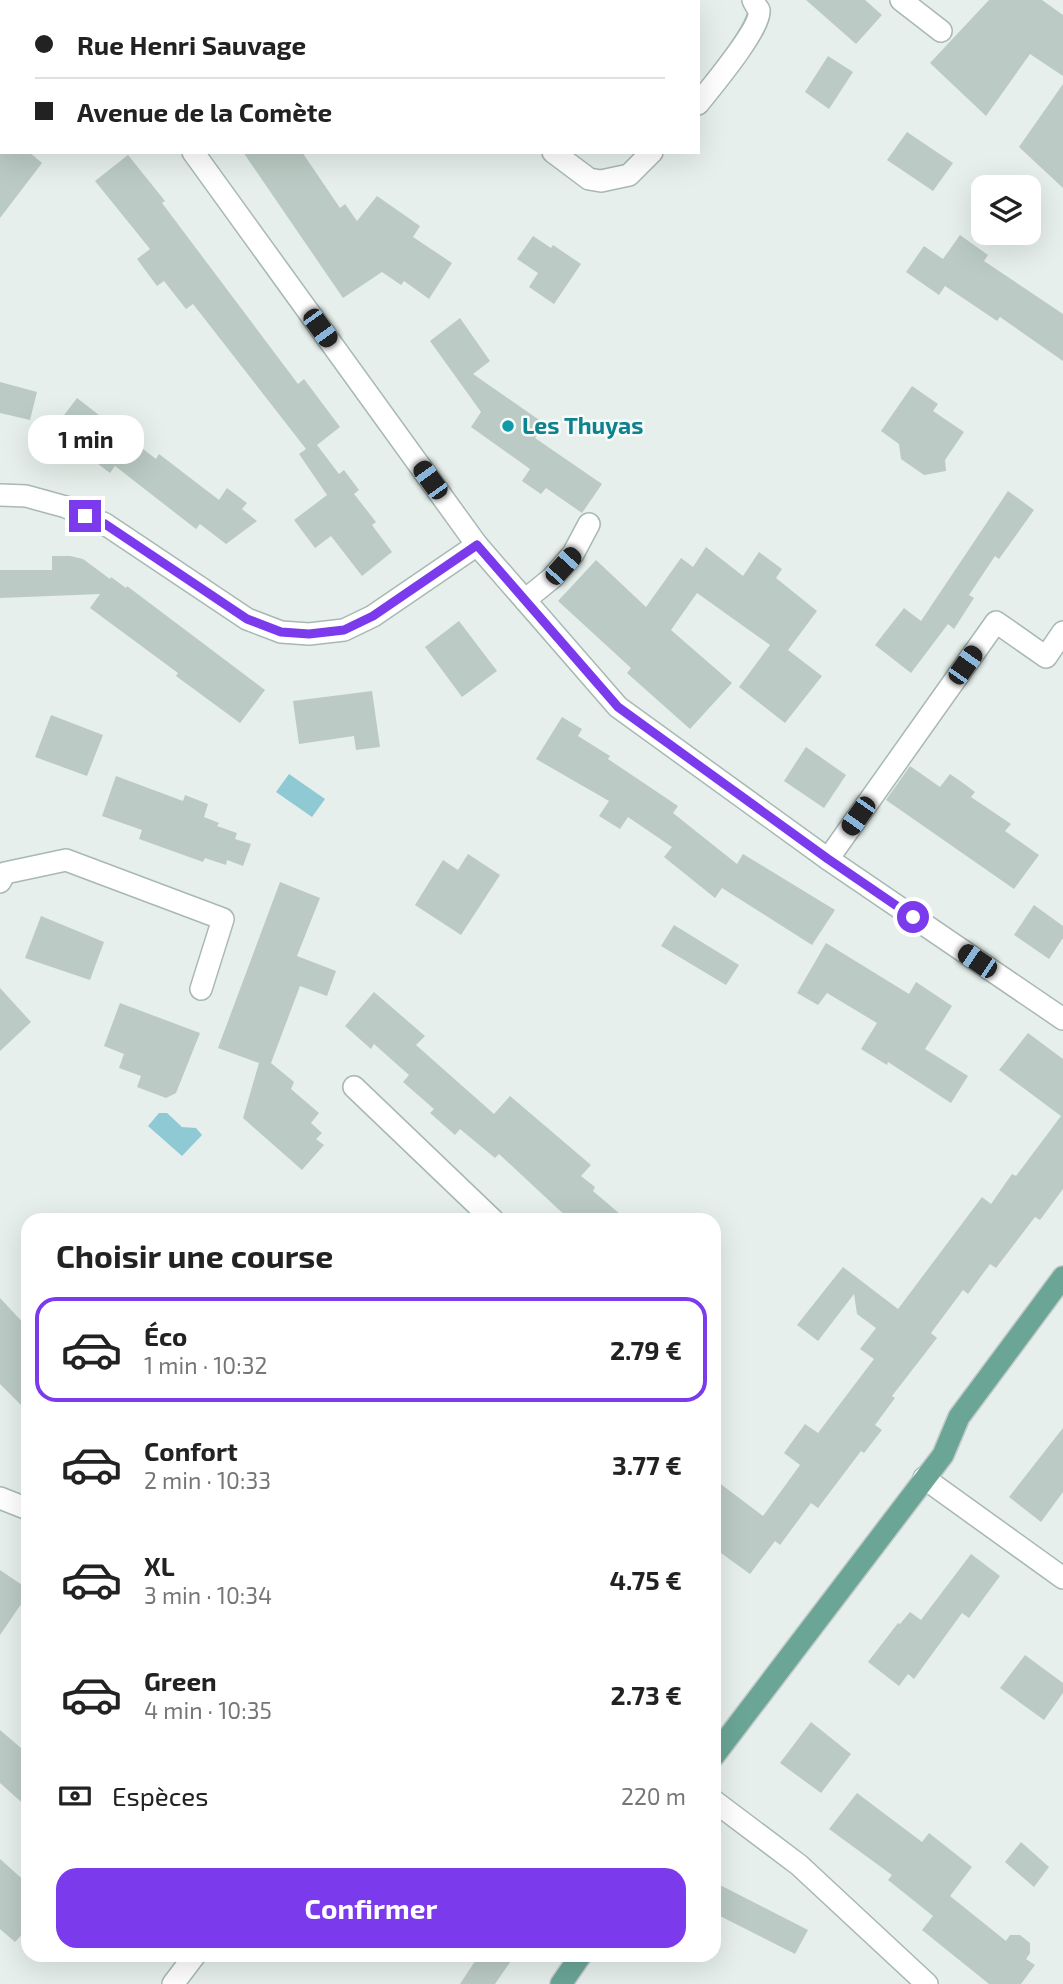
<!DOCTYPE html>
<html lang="fr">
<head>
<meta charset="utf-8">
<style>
  body { margin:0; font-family:"Exo 2",sans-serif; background:#f2f2f2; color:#222; height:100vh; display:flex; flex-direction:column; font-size:26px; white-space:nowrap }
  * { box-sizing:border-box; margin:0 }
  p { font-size:23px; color:#767676 }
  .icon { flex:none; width:38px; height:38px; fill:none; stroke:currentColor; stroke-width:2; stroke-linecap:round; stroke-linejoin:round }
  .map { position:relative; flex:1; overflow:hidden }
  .details { position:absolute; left:21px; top:1213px; width:700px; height:749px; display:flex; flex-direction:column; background:#fff; border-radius:21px; box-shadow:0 7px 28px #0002 }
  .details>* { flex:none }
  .top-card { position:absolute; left:0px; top:0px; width:700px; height:154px; box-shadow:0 7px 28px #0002; display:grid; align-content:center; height:154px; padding:0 35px; background:#fff }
  .fabs { position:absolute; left:971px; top:175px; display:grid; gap:14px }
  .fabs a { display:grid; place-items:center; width:70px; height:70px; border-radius:14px; background:#fff; box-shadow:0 7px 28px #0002; font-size:35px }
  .end { position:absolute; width:32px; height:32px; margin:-16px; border:9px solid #7c3aed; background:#fff; box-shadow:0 0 0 4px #fff }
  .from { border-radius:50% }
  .bubble { position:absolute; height:49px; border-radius:21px; background:#fff; box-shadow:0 7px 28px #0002; font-size:23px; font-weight:700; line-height:49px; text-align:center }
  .car { position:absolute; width:21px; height:42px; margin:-21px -10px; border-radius:9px; box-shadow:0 0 5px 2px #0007; background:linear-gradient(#222 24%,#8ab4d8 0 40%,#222 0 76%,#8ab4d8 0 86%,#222 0) }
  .top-card b { display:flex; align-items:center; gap:24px; height:66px; font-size:26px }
  .top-card b+b { border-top:2px solid #e0e0e0 }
  .top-card i { width:18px; height:18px; background:#222 }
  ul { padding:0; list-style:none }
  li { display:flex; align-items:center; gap:21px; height:105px; margin:0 14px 10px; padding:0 21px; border:4px solid transparent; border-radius:21px }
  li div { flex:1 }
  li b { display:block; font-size:26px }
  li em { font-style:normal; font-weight:700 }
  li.active { border-color:#7c3aed }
  li>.icon { width:63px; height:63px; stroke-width:1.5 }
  h2 { padding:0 35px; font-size:32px; line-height:84px }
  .pay { display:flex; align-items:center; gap:18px; height:77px; padding:0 35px; font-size:26px }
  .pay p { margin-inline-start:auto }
  .cta { display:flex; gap:14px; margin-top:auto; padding:14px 35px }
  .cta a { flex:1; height:80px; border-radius:21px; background:#7c3aed; color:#fff; font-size:28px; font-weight:700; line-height:80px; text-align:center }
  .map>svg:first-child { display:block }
  .water { fill:#8ec9d4 }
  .building { fill:#bbcac4 }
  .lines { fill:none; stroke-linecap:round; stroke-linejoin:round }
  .minor-casing { stroke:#a8b8b2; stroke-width:24 }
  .major-casing { stroke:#c2cac8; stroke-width:24 }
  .minor { stroke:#fff; stroke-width:21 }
  .major { stroke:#6aa596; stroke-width:21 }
  .route { stroke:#7c3aed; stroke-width:9 }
  .culture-dot { fill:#0f9aa8; stroke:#f7fbf9; stroke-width:2.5 }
  .labels { text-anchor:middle; stroke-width:5; stroke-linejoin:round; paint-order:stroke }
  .culture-label { font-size:23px; font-weight:bold; fill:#0d838f; stroke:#f7fbf9; text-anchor:start }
</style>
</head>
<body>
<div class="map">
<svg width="1063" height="1984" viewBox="0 0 1063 1984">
  <rect width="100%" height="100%" fill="#e6efeb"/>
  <g class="water">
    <polygon points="289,774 325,799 312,817 276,792"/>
    <polygon points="159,1113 167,1113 182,1127 196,1128 202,1135 182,1156 148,1126"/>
  </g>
  <g class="building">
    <polygon points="806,0 865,0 882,15 856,44"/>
    <polygon points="989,0 1042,0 1063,15 1063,76 1030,54 986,116 930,63"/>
    <polygon points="828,56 853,72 829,109 805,92"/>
    <polygon points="1063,84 1063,188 1019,147"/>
    <polygon points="907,132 953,163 933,191 887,160"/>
    <polygon points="0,152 29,152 42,163 0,218"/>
    <polygon points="243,152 302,152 340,208 345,204 357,221 377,196 420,226 413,237 452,263 429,299 404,281 401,285 382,272 343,298"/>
    <polygon points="128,155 165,201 162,203 298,384 304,379 340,427 317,445 339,474 344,470 359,490 354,494 376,522 372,525 392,552 362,576 331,536 315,548 294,520 327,495 299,454 306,449 193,304 186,309 164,281 157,286 137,259 150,249 95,181"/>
    <polygon points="960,235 988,255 984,261 1063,314 1063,361 1000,317 997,321 945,286 939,295 906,272 924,246 943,259"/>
    <polygon points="533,236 551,248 553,245 581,264 554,304 529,287 538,273 517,259"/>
    <polygon points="460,318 490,361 473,374 545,424 535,438 602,484 582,513 546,488 541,494 522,481 530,469 471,427 481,412 430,341"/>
    <polygon points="0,382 37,392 30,420 0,413"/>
    <polygon points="912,386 938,404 933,411 964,432 945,460 946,471 924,475 901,459 899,444 881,431"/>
    <polygon points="77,398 156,459 159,454 219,500 227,488 247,503 242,509 257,521 226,544 200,524 196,529 115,466 110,473 53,430"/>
    <polygon points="1008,491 1034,510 999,559 995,556 969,595 974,598 954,629 948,624 911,673 875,645 904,608 921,621"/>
    <polygon points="706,547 743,576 759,552 782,569 776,578 817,611 788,650 822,676 785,723 739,687 770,645 697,593 671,630 732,683 690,729 627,673 631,668 558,601 596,560 646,607 681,558 693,567"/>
    <polygon points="52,556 70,556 83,559 110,579 111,577 126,588 127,586 265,690 240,723 176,676 178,673 90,608 100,594 0,598 0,570 52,570"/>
    <polygon points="459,621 497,671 462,697 425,647"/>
    <polygon points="372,691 380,747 356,750 354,736 299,744 293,701"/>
    <polygon points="51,715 103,735 87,776 35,757"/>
    <polygon points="562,717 582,729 578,736 610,756 608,759 678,806 673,813 737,864 743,854 835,910 812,945 722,888 715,898 664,857 672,847 628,817 620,829 599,816 609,801 536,759"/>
    <polygon points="806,747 846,775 824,808 784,781"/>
    <polygon points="910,766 940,787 950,774 963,783 975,792 971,797 1011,824 1005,831 1039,855 1014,889 886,800"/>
    <polygon points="116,776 183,801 185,795 208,804 204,817 219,823 217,826 237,833 235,839 251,844 243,866 227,860 226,865 205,858 203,862 139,839 142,830 102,816"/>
    <polygon points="468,854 500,875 461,935 415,905 443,860 458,870"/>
    <polygon points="280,882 320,898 297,956 336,971 327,996 300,986 271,1063 294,1082 291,1089 319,1113 311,1123 322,1133 316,1139 324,1145 302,1170 243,1118 259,1063 218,1048"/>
    <polygon points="1034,905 1063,926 1063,938 1049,959 1014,935"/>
    <polygon points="41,916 104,942 90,980 25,958"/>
    <polygon points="674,925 739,965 726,985 661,946"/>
    <polygon points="826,943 909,994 916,982 952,1006 925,1049 968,1076 951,1103 888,1062 887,1065 861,1049 877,1023 827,993 818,1005 797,993"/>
    <polygon points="0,988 31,1022 0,1051"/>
    <polygon points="374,992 425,1036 416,1045 494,1114 510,1096 591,1165 581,1176 595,1187 593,1191 627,1220 570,1220 499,1154 495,1158 460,1129 455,1135 430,1113 434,1109 403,1082 409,1075 374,1044 371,1049 345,1026"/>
    <polygon points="120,1003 200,1033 176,1093 166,1098 137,1087 141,1076 119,1068 124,1054 104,1046"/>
    <polygon points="1028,1033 1063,1059 1063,1189 1040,1220 1035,1217 996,1268 990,1264 968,1294 963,1290 931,1333 937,1338 892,1396 895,1398 875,1425 882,1430 864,1453 861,1451 818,1508 811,1503 780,1545 775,1541 750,1574 714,1548 714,1479 763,1516 800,1465 784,1453 805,1424 818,1433 874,1359 860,1349 876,1328 857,1314 854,1294 818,1341 797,1325 843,1267 898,1309 982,1197 991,1204 1012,1174 1016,1176 1061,1116 999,1070"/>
    <polygon points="0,1298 28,1328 28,1412 0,1384"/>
    <polygon points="1063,1428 1063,1492 1041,1522 1009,1497"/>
    <polygon points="971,1554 1000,1576 969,1618 962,1613 914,1679 908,1674 899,1686 868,1662 898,1623 900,1624 910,1612 921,1620"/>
    <polygon points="0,1570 28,1589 28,1594 0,1635"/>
    <polygon points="1025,1655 1063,1683 1063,1693 1044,1720 1000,1688"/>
    <polygon points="811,1722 851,1754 821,1793 780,1763"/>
    <polygon points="0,1730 28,1754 28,1808 0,1783"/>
    <polygon points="857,1793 922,1842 929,1833 972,1867 950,1896 1006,1941 1010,1935 1020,1935 1030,1943 1030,1953 1026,1959 1035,1965 1021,1984 989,1984 922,1930 933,1916 888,1880 892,1875 829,1829"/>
    <polygon points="1021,1842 1049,1867 1034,1887 1005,1862"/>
    <polygon points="0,1859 28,1884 28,1928 15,1942 0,1929"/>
    <polygon points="714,1882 808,1930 795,1954 714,1913"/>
    <polygon points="479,1955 515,1955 495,1984 460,1984"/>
  </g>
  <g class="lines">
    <g class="minor-casing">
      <g id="minor">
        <polyline points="106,0 107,2"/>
        <polyline points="270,0 272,2"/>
        <polyline points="901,0 941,31"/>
        <polyline points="356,2 358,0"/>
        <polyline points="0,13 2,13"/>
        <path d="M698 104C710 89 762 27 759 10 758 9 753 1 753 0"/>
        <polyline points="193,152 477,545 618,707 828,859 1063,1019"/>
        <polyline points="553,152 589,179 601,181 629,175 652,152"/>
        <polyline points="0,495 26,496 66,507 105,524 247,619 281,632 309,634 344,630 373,616 477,545"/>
        <polyline points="525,600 552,578 573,554 589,524"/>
        <polyline points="828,859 996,622 1046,657 1063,632"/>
        <polyline points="0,882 5,873 66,860 223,919 201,989"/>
        <polyline points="354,1087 493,1220"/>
        <polyline points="924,1478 1063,1578"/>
        <polyline points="0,1498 28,1509"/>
        <polyline points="714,1801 799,1865 927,1984"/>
        <polyline points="173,1984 195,1955"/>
      </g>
    </g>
    <g class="major-casing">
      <g id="major">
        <polyline points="714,1756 943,1455 959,1417 1063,1277"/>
        <polyline points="561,1984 581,1955"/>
      </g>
    </g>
    <use href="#minor" class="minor"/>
    <use href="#major" class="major"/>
  </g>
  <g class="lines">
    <polyline class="route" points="85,516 105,524 247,619 281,632 309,634 344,630 373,616 477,545 618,707 828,859 913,917"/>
  </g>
  <circle class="culture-dot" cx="508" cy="426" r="7"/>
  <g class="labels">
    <g class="culture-label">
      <text x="522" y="434">Les Thuyas</text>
    </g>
  </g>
</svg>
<div class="fabs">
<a><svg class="icon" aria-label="layers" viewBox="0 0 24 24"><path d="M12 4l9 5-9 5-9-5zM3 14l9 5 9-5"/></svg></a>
</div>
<i class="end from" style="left:913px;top:917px"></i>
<i class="end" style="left:85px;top:516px"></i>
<div class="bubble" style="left:28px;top:415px;width:116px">1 min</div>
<i class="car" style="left:320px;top:328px;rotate:144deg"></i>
<i class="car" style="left:430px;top:480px;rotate:324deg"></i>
<i class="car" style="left:563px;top:566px;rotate:42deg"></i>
<i class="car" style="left:965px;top:665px;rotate:35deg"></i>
<i class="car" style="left:858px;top:816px;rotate:215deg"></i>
<i class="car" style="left:977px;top:961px;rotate:304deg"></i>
<div class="top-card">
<b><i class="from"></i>Rue Henri Sauvage</b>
<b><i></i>Avenue de la Comète</b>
</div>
<section class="details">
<h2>Choisir une course</h2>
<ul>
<li class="active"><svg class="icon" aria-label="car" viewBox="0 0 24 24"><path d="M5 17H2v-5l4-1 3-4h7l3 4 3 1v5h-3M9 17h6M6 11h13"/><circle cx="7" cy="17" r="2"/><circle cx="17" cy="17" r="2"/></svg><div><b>Éco</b><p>1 min · 10:32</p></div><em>2.79 €</em></li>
<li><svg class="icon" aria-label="car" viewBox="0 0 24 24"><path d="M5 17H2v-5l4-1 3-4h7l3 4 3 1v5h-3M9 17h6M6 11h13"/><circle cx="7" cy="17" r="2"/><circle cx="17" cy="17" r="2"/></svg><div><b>Confort</b><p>2 min · 10:33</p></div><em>3.77 €</em></li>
<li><svg class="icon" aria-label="car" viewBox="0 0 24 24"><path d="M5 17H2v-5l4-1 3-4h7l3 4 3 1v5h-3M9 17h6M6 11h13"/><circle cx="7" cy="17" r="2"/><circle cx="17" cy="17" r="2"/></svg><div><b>XL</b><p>3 min · 10:34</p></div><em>4.75 €</em></li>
<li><svg class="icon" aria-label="car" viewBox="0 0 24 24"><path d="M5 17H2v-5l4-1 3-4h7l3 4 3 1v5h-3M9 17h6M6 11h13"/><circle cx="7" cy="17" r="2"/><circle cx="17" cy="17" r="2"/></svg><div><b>Green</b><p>4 min · 10:35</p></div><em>2.73 €</em></li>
</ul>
<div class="pay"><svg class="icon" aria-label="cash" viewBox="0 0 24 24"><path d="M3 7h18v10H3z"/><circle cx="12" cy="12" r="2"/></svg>Espèces<p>220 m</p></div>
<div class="cta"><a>Confirmer</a></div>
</section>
</div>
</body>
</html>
